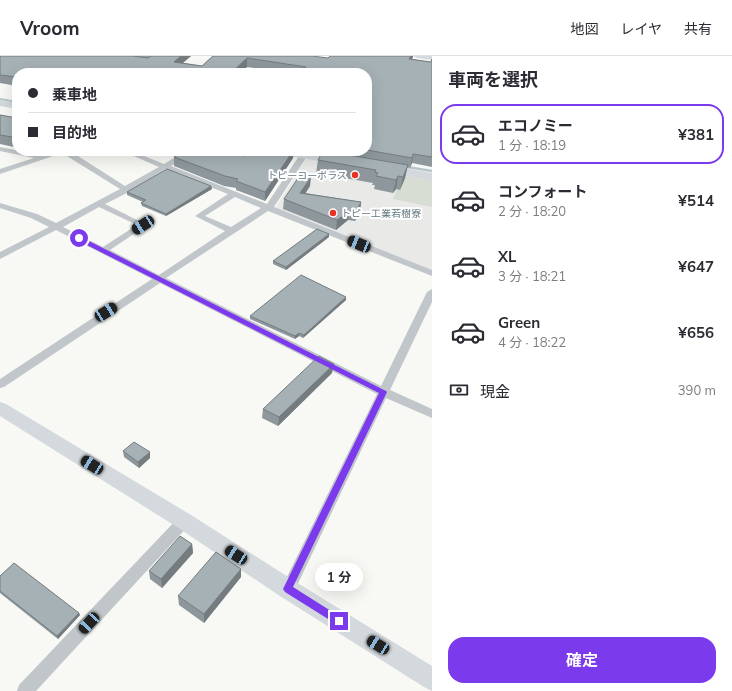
<!DOCTYPE html>
<html lang="ja">
<head>
<meta charset="utf-8">
<style>
  body { margin:0; font-family:Mulish,"Noto Sans JP",sans-serif; background:#f7f7f7; color:#2b2b33; height:100vh; display:flex; flex-direction:column; font-size:15px; white-space:nowrap }
  * { box-sizing:border-box; margin:0 }
  p { font-size:13px; color:#7c7c81 }
  .icon { flex:none; width:22px; height:22px; fill:none; stroke:currentColor; stroke-width:2; stroke-linecap:round; stroke-linejoin:round }
  .map { position:relative; flex:1; overflow:hidden }
  .drawer { display:flex; flex-direction:column; background:#fff; width:300px }
  .drawer>* { flex:none }
  .top-card { position:absolute; left:12px; top:12px; width:360px; height:88px; border-radius:16px; box-shadow:0 4px 16px #0002; display:grid; align-content:center; height:88px; padding:0 16px; background:#fff }
  .end { position:absolute; width:18px; height:18px; margin:-9px; border:5px solid #7c3aed; background:#fff; box-shadow:0 0 0 2px #fff }
  .from { border-radius:50% }
  .bubble { position:absolute; height:28px; border-radius:14px; background:#fff; box-shadow:0 4px 16px #0002; font-size:13px; font-weight:700; line-height:28px; text-align:center }
  .car { position:absolute; width:12px; height:24px; margin:-12px -6px; border-radius:5px; box-shadow:0 0 3px 1px #0007; background:linear-gradient(#222 24%,#8ab4d8 0 40%,#222 0 76%,#8ab4d8 0 86%,#222 0) }
  .top-card b { display:flex; align-items:center; gap:14px; height:38px; font-size:15px }
  .top-card b+b { border-top:1px solid #e1e1e2 }
  .top-card i { width:10px; height:10px; background:#2b2b33 }
  ul { padding:0; list-style:none }
  li { display:flex; align-items:center; gap:12px; height:60px; margin:0 8px 6px; padding:0 8px; border:2px solid transparent; border-radius:16px }
  li div { flex:1 }
  li b { display:block; font-size:15px }
  li em { font-style:normal; font-weight:700 }
  li.active { border-color:#7c3aed }
  li>.icon { width:36px; height:36px; stroke-width:1.5 }
  h2 { padding:0 16px; font-size:18px; line-height:48px }
  .pay { display:flex; align-items:center; gap:10px; height:44px; padding:0 16px; font-size:15px }
  .pay p { margin-inline-start:auto }
  .cta { display:flex; gap:8px; margin-top:auto; padding:8px 16px }
  .cta a { flex:1; height:46px; border-radius:16px; background:#7c3aed; color:#fff; font-size:16px; font-weight:700; line-height:46px; text-align:center }
  header { display:flex; align-items:center; gap:24px; box-sizing:border-box; height:56px; padding:0 20px; background:#fff; border-bottom:1px solid #e1e1e2 }
  header strong { font-size:19px }
  nav { display:flex; gap:22px; margin-inline-start:auto; font-size:14px }
  main { display:flex; flex:1; min-height:0 }
  .map>svg:first-child { display:block }
  .built { fill:#e9e9e8 }
  .green { fill:#d8ddd4 }
  .lines { fill:none; stroke-linecap:round; stroke-linejoin:round }
  .stream-far1 { stroke:#b6c6c8; stroke-width:2 }
  .stream { stroke:#b6c6c8; stroke-width:2.5 }
  .street { fill:#c0c6c9; fill-rule:evenodd }
  .secondary { fill:#d3d9dc; fill-rule:evenodd }
  .primary { fill:#d3d9dc; fill-rule:evenodd }
  .wall { fill:#8e989c }
  .shaded-wall { fill:#747c7f }
  .building { fill:#a5b1b5; stroke:#747c7f }
  .route { fill:#7c3aed }
  .poi-dot { fill:#e93424; stroke:#fff; stroke-width:1.5 }
  .labels { text-anchor:middle; stroke-width:4; stroke-linejoin:round; paint-order:stroke }
  .far-poi-label { font-size:10px; fill:#627881; stroke:#fff; text-anchor:end }
</style>
</head>
<body>
<header>
<strong>Vroom</strong>
<nav><a>地図</a><a>レイヤ</a><a>共有</a></nav>
</header>
<main>
<div class="map">
<svg width="432" height="635" viewBox="0 0 432 635">
  <rect width="100%" height="100%" fill="#f8f8f5"/>
  <polygon class="built" points="310,102 432,123 432,215 276,153 276,151 306,103"/>
  <polygon class="green" points="403,120 432,125 432,151 393,143"/>
  <g class="lines">
    <g class="stream-far1">
      <polyline points="0,43 17,46"/>
      <polyline points="311,95 326,97"/>
    </g>
    <polyline class="stream" points="407,111 432,115"/>
    <g class="street">
      <path d="M0 91 42 99 53 95H70L125 130 159 111 122 95H132L164 108 185 95H194L171 110 267 148 301 97H307L308 99 274 151 432 214V220L268 155 166 222 381 330 427 236 432 233V246L390 334 432 353V362L386 342 293 538 288 540 283 538 281 533 377 338 160 227 4 331 0 332V323L152 223 56 174 0 203V196L49 171 31 162 0 152V147L37 158 56 167 120 133 62 97 0 118V113L34 102 0 95ZM165 113 228 138 195 160 225 175 159 219 110 194 147 169 105 148 129 136ZM235 141 261 152 231 171 205 160ZM99 151 137 169 103 191 63 171Z"/>
      <polygon points="184,459 189,461 191,465 189,469 36,635 17,635 19,629 179,461"/>
    </g>
    <g class="secondary">
      <polygon points="413,0 432,0 432,4 417,2"/>
      <polygon points="0,346 6,348 191,459 296,526 432,610 432,635 424,631 280,540 177,471 0,360"/>
    </g>
    <g class="primary">
      <polygon points="0,44 17,47 17,53 0,50"/>
      <polygon points="277,95 305,95 343,101 347,102 349,105 347,108 343,109 283,99 279,98"/>
      <polygon points="382,108 432,117 432,125 378,115 376,112 378,109"/>
    </g>
  </g>
  <g class="wall">
    <polygon points="0,0 191,0 183,7 202,10 213,0 328,2 413,1 412,3 431,6 432,3 432,111 412,107 410,112 407,111 405,122 400,134 396,133 393,137 374,133 375,129 372,129 373,127 316,117 318,104 328,95 367,95 367,17 291,17 247,11 240,17 17,17 17,30 0,27"/>
    <polygon points="0,59 17,62 14,91 0,88"/>
    <polygon points="244,100 293,102 265,145 236,134 236,132 224,130 174,110 174,101"/>
    <polygon points="211,130 212,133 166,160 142,150 141,147 143,146 127,139 127,136"/>
    <polygon points="310,130 305,137 361,146 360,156 355,165 348,164 336,174 283,153 284,143"/>
    <polygon points="329,181 286,214 273,208 273,205"/>
    <polygon points="346,244 303,282 299,280 295,283 250,263 250,260"/>
    <polygon points="332,317 278,370 262,362 263,353"/>
    <polygon points="123,395 150,402 139,412 124,401"/>
    <polygon points="192,488 193,497 162,532 150,523 149,515"/>
    <polygon points="241,513 241,521 204,567 179,549 178,540"/>
    <polygon points="0,520 79,557 80,559 58,583 0,537"/>
  </g>
  <g class="shaded-wall">
    <polygon points="181,0 191,0 174,14 174,6"/>
    <polygon points="411,0 413,0 413,1 408,11 409,3"/>
    <polygon points="247,2 247,11 240,17 231,17"/>
    <polygon points="17,77 17,88 14,91 12,81"/>
    <polygon points="293,95 294,95 293,102 265,145 265,136"/>
    <polygon points="413,98 412,107 410,112 412,102"/>
    <polygon points="408,109 405,122 400,134 403,121"/>
    <polygon points="398,120 396,133 393,137 396,124"/>
    <polygon points="311,121 310,130 300,146 300,137"/>
    <polygon points="211,130 212,133 166,160 166,158"/>
    <polygon points="361,146 360,156 355,165 356,156"/>
    <polygon points="350,155 348,164 336,174 337,164"/>
    <polygon points="329,178 329,181 286,214 286,211"/>
    <polygon points="346,241 346,244 303,282 304,279"/>
    <polygon points="299,277 299,280 295,283 295,280"/>
    <polygon points="334,308 332,317 278,370 279,361"/>
    <polygon points="150,396 150,402 139,412 138,406"/>
    <polygon points="192,488 193,497 162,532 161,523"/>
    <polygon points="241,513 241,521 204,567 204,558"/>
    <polygon points="79,557 80,559 58,583 57,580"/>
  </g>
  <g class="building">
    <polygon points="0,0 133,0 148,2 151,0 181,0 174,6 202,10 213,0 312,0 328,2 330,0 411,0 409,3 431,6 432,3 432,101 413,98 412,102 367,94 367,17 300,17 306,11 247,2 231,17 17,17 17,21 0,19"/>
    <polygon points="0,59 17,62 17,77 12,81 0,79"/>
    <polygon points="183,95 214,95 244,100 247,95 293,95 265,136 236,125 238,123 225,120 174,101"/>
    <polygon points="323,95 324,95 408,109 403,121 398,120 396,124 376,120 378,117 375,116 376,114 318,104"/>
    <polygon points="167,113 211,130 166,158 141,147 146,144 127,136"/>
    <polygon points="300,119 311,121 300,137 361,146 356,156 350,155 337,164 284,143"/>
    <polygon points="317,173 329,178 286,211 273,205"/>
    <polygon points="301,219 346,241 304,279 299,277 295,280 250,260"/>
    <polygon points="319,300 334,308 279,361 263,353"/>
    <polygon points="134,386 150,396 138,406 123,395"/>
    <polygon points="180,480 192,488 161,523 149,515"/>
    <polygon points="216,496 241,513 204,558 178,540"/>
    <polygon points="14,507 79,557 57,580 0,535 0,520"/>
  </g>
  <polygon class="route" points="77,181 81,181 386,335 387,336 293,531 342,562 344,565 342,568 339,569 336,568 285,536 283,533 379,337 77,184"/>
  <g class="poi-dot">
    <circle cx="355" cy="119" r="4"/>
    <circle cx="333" cy="157" r="4"/>
  </g>
  <g class="labels">
    <g class="far-poi-label">
      <text x="347" y="123">トピーコーポラス</text>
      <text x="341" y="161" text-anchor="start">トピー工業若樹寮</text>
    </g>
  </g>
</svg>
<i class="end from" style="left:79px;top:182px"></i>
<i class="end" style="left:339px;top:565px"></i>
<div class="bubble" style="left:315px;top:507px;width:48px">1 分</div>
<i class="car" style="left:143px;top:169px;rotate:237deg"></i>
<i class="car" style="left:359px;top:188px;rotate:292deg"></i>
<i class="car" style="left:106px;top:256px;rotate:58deg"></i>
<i class="car" style="left:92px;top:409px;rotate:302deg"></i>
<i class="car" style="left:236px;top:499px;rotate:303deg"></i>
<i class="car" style="left:89px;top:567px;rotate:223deg"></i>
<i class="car" style="left:378px;top:589px;rotate:302deg"></i>
<div class="top-card">
<b><i class="from"></i>乗車地</b>
<b><i></i>目的地</b>
</div>
</div>
<section class="drawer">
<h2>車両を選択</h2>
<ul>
<li class="active"><svg class="icon" aria-label="car" viewBox="0 0 24 24"><path d="M5 17H2v-5l4-1 3-4h7l3 4 3 1v5h-3M9 17h6M6 11h13"/><circle cx="7" cy="17" r="2"/><circle cx="17" cy="17" r="2"/></svg><div><b>エコノミー</b><p>1 分 · 18:19</p></div><em>¥381</em></li>
<li><svg class="icon" aria-label="car" viewBox="0 0 24 24"><path d="M5 17H2v-5l4-1 3-4h7l3 4 3 1v5h-3M9 17h6M6 11h13"/><circle cx="7" cy="17" r="2"/><circle cx="17" cy="17" r="2"/></svg><div><b>コンフォート</b><p>2 分 · 18:20</p></div><em>¥514</em></li>
<li><svg class="icon" aria-label="car" viewBox="0 0 24 24"><path d="M5 17H2v-5l4-1 3-4h7l3 4 3 1v5h-3M9 17h6M6 11h13"/><circle cx="7" cy="17" r="2"/><circle cx="17" cy="17" r="2"/></svg><div><b>XL</b><p>3 分 · 18:21</p></div><em>¥647</em></li>
<li><svg class="icon" aria-label="car" viewBox="0 0 24 24"><path d="M5 17H2v-5l4-1 3-4h7l3 4 3 1v5h-3M9 17h6M6 11h13"/><circle cx="7" cy="17" r="2"/><circle cx="17" cy="17" r="2"/></svg><div><b>Green</b><p>4 分 · 18:22</p></div><em>¥656</em></li>
</ul>
<div class="pay"><svg class="icon" aria-label="cash" viewBox="0 0 24 24"><path d="M3 7h18v10H3z"/><circle cx="12" cy="12" r="2"/></svg>現金<p>390 m</p></div>
<div class="cta"><a>確定</a></div>
</section>
</main>
</body>
</html>
